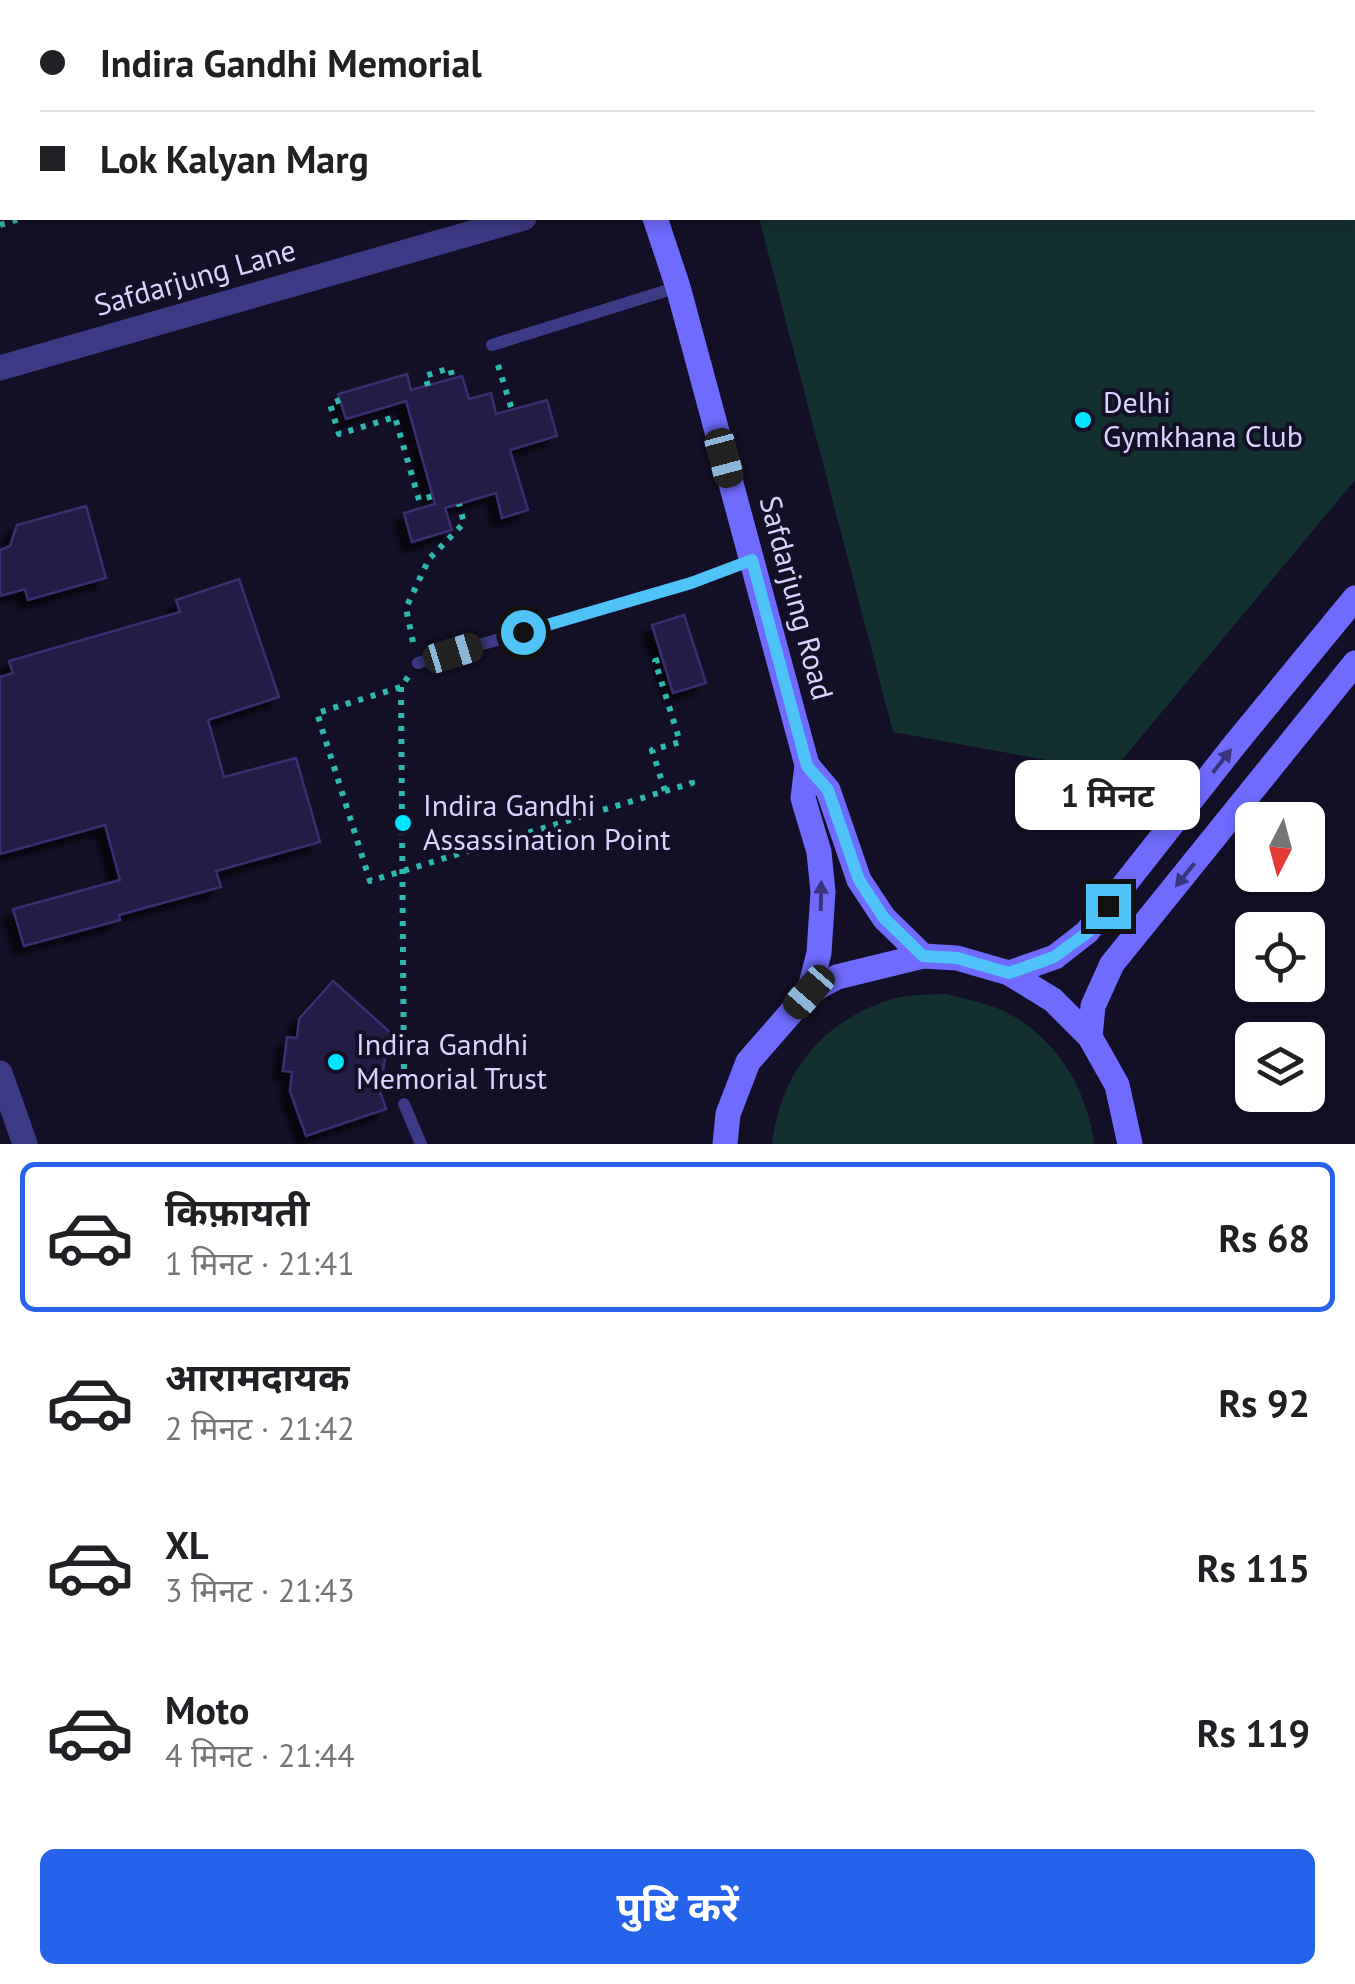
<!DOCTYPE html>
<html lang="hi">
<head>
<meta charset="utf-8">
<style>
  body { margin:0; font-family:"PT Sans","Noto Sans Devanagari",sans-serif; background:#f2f2f2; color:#202124; height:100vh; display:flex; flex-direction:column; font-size:38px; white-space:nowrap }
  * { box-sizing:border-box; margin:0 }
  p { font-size:32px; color:#757577 }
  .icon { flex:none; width:55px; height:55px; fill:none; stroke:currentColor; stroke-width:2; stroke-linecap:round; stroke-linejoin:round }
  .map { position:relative; height:1144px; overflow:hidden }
  .sheet { display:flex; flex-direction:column; background:#fff; flex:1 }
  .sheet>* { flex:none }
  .top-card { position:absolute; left:0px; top:0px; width:1355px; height:220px; box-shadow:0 5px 15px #0003; display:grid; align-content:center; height:220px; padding:0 40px; background:#fff }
  .needle { width:65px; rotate:186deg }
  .buttons { position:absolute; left:1235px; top:802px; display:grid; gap:20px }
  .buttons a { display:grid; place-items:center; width:90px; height:90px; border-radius:15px; background:#fff; box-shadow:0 5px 15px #0003; font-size:50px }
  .end { position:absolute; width:45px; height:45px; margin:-22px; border:12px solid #4fc3f7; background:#111; box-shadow:0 0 0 5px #111 }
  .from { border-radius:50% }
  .bubble { position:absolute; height:70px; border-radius:15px; background:#fff; box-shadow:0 5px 15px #0003; font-size:32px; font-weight:700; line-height:70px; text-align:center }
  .car { position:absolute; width:30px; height:60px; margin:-30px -15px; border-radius:12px; box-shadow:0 0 8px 2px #0007; background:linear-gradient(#222 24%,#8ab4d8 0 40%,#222 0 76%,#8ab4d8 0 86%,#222 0) }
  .top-card b { display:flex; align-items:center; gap:35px; height:95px; font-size:38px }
  .top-card b+b { border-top:2px solid #e0e0e0 }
  .top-card i { width:25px; height:25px; background:#202124 }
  ul { padding:18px 0 0; list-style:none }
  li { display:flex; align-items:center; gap:30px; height:150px; margin:0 20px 15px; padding:0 20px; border:5px solid transparent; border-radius:15px }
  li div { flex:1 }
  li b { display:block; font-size:38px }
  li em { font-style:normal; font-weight:700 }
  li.selected { border-color:#2563eb }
  li>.icon { width:90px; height:90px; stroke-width:1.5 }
  .button { display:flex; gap:20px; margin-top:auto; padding:20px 40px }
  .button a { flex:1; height:115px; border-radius:15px; background:#2563eb; color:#fff; font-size:40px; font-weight:700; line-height:115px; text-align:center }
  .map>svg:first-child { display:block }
  .green { fill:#12302f }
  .building { fill:#241b47; stroke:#3b2d73; stroke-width:2.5; filter:url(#shadow) }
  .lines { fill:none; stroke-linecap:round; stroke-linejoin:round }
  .path { stroke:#2fb8b0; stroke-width:6; stroke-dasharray:5 8; stroke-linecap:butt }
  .lane { stroke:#3d3a85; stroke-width:12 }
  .street { stroke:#3d3a85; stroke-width:25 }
  .secondary { stroke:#6f6bff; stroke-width:25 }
  .oneway { fill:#38347d }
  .route { stroke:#4fc3f7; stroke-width:12 }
  .poi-dot { fill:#00e5ff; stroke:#130f26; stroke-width:4 }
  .labels { text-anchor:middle; stroke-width:8; stroke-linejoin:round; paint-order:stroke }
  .street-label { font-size:30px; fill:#d9d4ff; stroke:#130f26 }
  .poi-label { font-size:30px; fill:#d9d4ff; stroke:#130f26; text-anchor:start }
</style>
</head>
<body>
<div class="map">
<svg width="1355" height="1144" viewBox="0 0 1355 1144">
  <defs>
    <filter id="shadow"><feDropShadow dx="-9" dy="9" stdDeviation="2.5" flood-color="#0009"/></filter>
  </defs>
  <rect width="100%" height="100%" fill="#130f26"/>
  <g class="green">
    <polygon points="702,0 1355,0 1355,480 1112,772 893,732 759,218 1352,218 1352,2"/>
    <path d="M946 994C963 999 983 1002 999 1009 1053 1032 1088 1088 1094 1144H772C781 1072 822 1021 892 999 908 994 929 995 946 994Z"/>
  </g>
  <g class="building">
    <polygon points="407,374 411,390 462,376 469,399 491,393 496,414 547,400 557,436 510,450 528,510 502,518 496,493 445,508 452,530 412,542 404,513 435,504 406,401 346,419 338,394"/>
    <polygon points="86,506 106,578 28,600 25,589 0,596 0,550 10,546 17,525"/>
    <polygon points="239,579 279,697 208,720 224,777 296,758 320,842 216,871 221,887 119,915 120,920 24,946 13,909 120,880 105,825 0,854 0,677 13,673 9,661 180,612 176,600"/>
    <polygon points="684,615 706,683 673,693 652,625"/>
    <polygon points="333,981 393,1035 387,1044 380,1092 386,1109 306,1136 290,1091 292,1072 283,1071 287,1037 297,1038 299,1019"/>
  </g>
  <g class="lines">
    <g class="path">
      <polyline points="0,9 2,11"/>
      <polyline points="0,225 23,218"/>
      <polyline points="498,365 512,410"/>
      <polyline points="428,386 425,376 450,368 453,379"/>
      <polyline points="340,400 330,404 339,434 395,417 419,500 433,496"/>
      <polyline points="413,642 406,608 429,559 464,523 459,504"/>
      <polyline points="408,677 401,687 317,713 370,881 665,791 652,750 680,742 655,661 662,659"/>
      <polyline points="401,687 404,1086"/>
      <polyline points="665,791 692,783 690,773"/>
    </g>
    <g class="lane">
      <polyline points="1246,0 1249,2"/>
      <polyline points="1352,30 1355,31"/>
      <polyline points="492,345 678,287"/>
      <polyline points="418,663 691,583 752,560"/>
      <polyline points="404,1104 421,1144"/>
    </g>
    <g class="street">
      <polyline points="0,368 524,218"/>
      <polyline points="0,1073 25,1144"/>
    </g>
    <g class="secondary">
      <polyline points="590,0 591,2"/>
      <polyline points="655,218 678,287 807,765 803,798 819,852 823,892 819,953 809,992"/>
      <polyline points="807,765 828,790 859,880 884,918 923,956"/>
      <polyline points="1009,973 1055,957 1087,932 1236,743 1355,598"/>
      <polyline points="1090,1037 1093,1006 1112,964 1355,663"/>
      <polyline points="725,1144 728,1114 748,1062 809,992 837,977 923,956 957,958 1009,973 1053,1000 1090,1037 1117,1085 1130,1144"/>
    </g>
  </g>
  <defs><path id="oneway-solid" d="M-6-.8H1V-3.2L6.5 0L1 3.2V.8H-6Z" transform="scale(2.5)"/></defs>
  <g class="oneway">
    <use href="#oneway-solid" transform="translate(1222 761) rotate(-52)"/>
    <use href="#oneway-solid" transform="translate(1185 875) rotate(129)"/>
    <use href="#oneway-solid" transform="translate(821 896) rotate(-89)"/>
  </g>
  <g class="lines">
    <polyline class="route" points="523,632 691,583 752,560 807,766 828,790 859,880 884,918 923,956 957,958 1009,973 1054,957 1088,932 1108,906"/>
  </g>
  <g class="poi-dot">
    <circle cx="1083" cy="420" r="10"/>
    <circle cx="403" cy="823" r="10"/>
    <circle cx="336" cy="1062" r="10"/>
  </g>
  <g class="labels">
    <g class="street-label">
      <text transform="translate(195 278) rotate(-16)" y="10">Safdarjung Lane</text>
      <text transform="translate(796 598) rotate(75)" y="10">Safdarjung Road</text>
    </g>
    <g class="poi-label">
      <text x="1103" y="413">Delhi<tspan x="1103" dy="34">Gymkhana Club</tspan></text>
      <text x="423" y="816">Indira Gandhi<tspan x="423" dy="34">Assassination Point</tspan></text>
      <text x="356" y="1055">Indira Gandhi<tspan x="356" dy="34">Memorial Trust</tspan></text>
    </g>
  </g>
</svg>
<div class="buttons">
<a><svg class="needle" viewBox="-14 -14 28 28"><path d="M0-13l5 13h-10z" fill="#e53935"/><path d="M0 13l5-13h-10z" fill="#757577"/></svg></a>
<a><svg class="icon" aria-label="locate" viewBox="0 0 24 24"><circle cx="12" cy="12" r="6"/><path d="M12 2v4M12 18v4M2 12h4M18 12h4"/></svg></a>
<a><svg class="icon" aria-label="layers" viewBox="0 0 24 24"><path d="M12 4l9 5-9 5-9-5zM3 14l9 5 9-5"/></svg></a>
</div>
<i class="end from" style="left:523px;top:632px"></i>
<i class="end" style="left:1108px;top:906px"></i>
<div class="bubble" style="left:1015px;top:760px;width:185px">1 मिनट</div>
<i class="car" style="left:724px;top:458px;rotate:165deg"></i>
<i class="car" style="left:453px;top:653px;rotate:73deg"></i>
<i class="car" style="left:809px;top:992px;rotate:221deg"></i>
<div class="top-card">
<b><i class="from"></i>Indira Gandhi Memorial</b>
<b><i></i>Lok Kalyan Marg</b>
</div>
</div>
<section class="sheet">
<ul>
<li class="selected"><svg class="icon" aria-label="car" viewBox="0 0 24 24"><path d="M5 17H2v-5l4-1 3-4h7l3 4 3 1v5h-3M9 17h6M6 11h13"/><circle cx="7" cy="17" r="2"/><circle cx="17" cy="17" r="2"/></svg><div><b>किफ़ायती</b><p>1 मिनट · 21:41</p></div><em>Rs 68</em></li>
<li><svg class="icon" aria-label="car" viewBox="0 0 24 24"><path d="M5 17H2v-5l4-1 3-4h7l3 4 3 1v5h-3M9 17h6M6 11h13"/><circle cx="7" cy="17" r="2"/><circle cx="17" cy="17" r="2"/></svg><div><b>आरामदायक</b><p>2 मिनट · 21:42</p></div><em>Rs 92</em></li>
<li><svg class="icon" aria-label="car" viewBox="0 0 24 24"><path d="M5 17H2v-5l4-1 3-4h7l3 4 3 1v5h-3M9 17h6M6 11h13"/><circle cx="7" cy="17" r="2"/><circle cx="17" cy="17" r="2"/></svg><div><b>XL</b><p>3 मिनट · 21:43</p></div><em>Rs 115</em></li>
<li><svg class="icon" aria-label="car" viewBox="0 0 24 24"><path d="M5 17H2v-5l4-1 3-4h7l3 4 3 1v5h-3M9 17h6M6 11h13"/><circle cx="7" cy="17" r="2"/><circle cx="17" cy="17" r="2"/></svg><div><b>Moto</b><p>4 मिनट · 21:44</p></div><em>Rs 119</em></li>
</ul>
<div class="button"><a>पुष्टि करें</a></div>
</section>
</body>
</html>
